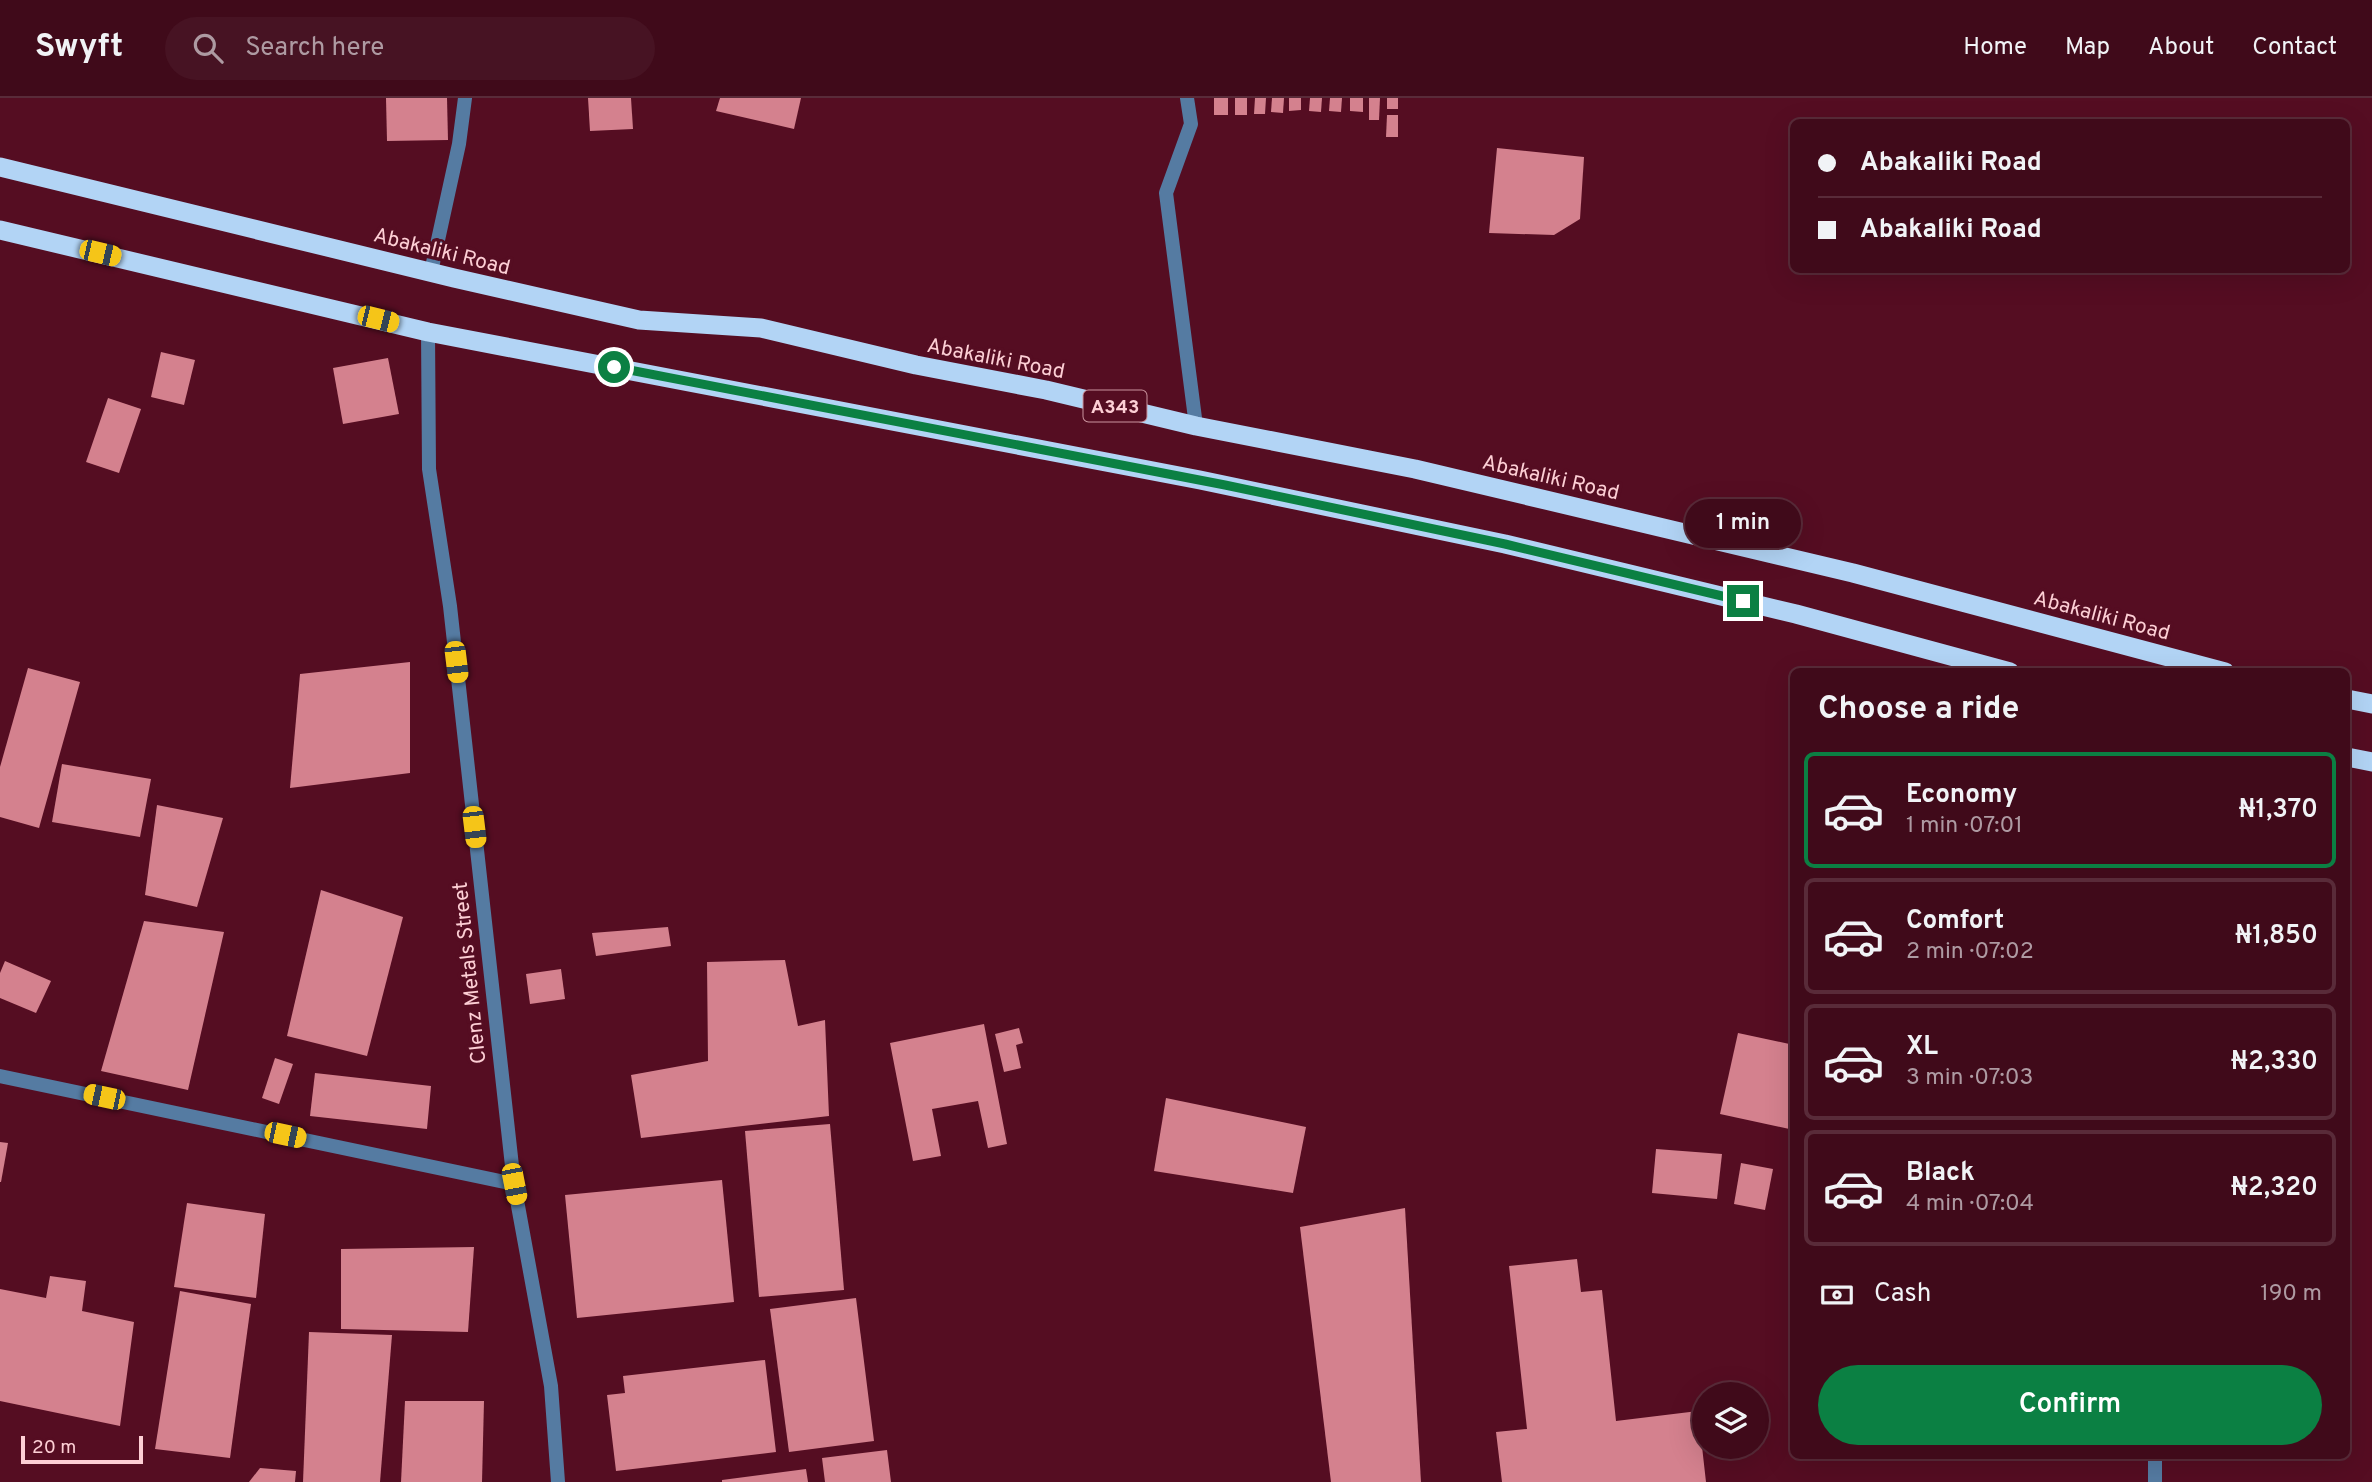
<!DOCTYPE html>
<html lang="en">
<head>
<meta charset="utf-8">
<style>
  body { margin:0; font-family:Overpass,sans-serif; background:#471323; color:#f1f3f6; height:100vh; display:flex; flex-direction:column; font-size:26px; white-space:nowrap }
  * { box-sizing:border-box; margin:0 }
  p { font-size:23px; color:#ae9aa2 }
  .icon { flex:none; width:38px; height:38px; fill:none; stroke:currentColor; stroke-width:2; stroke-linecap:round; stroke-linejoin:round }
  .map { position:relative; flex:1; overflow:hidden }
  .sheet { position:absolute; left:1790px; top:570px; width:560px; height:791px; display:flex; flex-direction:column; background:#400a1a; border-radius:10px; box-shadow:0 7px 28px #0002,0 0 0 2px #592b39 }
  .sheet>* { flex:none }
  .banner { position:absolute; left:1790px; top:21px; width:560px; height:154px; border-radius:10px; box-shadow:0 7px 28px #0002,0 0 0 2px #592b39; display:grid; align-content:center; height:154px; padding:0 28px; background:#400a1a }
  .buttons { position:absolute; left:1692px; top:1284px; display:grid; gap:14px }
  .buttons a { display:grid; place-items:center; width:77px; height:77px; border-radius:50%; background:#400a1a; box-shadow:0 7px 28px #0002,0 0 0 2px #592b39; font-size:35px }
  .scale { position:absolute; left:21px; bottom:18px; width:122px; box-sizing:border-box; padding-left:7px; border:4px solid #fdcfd5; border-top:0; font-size:19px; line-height:24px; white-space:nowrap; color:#fdcfd5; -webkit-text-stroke:5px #550d22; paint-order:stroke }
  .end { position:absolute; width:32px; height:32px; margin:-16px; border:9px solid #0b8043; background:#fff; box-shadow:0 0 0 4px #fff }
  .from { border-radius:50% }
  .bubble { position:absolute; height:49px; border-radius:24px; background:#400a1a; box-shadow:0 7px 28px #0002,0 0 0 2px #592b39; font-size:23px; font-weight:600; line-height:49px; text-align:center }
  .car { position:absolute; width:21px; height:42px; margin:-21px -10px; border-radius:9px; box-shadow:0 0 5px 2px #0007; background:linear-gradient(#f5c518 24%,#345 0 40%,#f5c518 0 76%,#345 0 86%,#f5c518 0) }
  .banner b { display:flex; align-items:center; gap:24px; height:66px; font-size:26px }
  .banner b+b { border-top:2px solid #592b39 }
  .banner i { width:18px; height:18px; background:#f1f3f6 }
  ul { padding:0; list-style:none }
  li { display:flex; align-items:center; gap:21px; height:116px; margin:0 14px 10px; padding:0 14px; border:4px solid #592b39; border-radius:10px }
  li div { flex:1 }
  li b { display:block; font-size:26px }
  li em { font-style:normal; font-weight:600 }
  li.on { border-color:#0b8043 }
  li>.icon { width:63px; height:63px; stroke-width:1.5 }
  h2 { padding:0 28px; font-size:32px; line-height:84px }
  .pay { display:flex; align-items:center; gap:18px; height:77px; padding:0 28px; font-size:26px }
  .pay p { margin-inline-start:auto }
  .button { display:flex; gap:14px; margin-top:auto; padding:14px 28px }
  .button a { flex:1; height:80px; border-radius:42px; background:#0b8043; color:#fff; font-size:28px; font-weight:600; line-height:80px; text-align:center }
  header { display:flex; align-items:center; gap:42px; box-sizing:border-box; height:98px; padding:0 35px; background:#400a1a; border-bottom:2px solid #592b39 }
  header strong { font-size:33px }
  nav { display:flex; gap:38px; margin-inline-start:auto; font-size:24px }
  .search { width:490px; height:63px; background:#471323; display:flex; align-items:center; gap:18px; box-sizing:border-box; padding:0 24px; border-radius:38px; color:#ae9aa2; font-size:26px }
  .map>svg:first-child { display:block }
  .building { fill:#d4818e }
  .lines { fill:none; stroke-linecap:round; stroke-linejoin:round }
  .minor { stroke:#557ba2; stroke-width:14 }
  .trunk { stroke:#b2d4f5; stroke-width:19 }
  .route { stroke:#0b8043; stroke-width:9 }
  .labels { text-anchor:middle; stroke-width:7; stroke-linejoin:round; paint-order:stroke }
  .shield { fill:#550d22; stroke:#cb959f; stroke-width:2 }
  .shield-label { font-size:19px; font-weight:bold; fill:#fdcfd5 }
  .street-label { font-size:21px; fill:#fdcfd5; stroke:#550d22 }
</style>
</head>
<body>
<header>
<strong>Swyft</strong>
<div class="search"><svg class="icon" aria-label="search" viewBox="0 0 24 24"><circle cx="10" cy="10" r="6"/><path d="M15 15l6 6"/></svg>Search here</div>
<nav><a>Home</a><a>Map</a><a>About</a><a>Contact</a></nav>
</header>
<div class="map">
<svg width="2372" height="1384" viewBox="0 0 2372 1384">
  <rect width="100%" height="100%" fill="#550d22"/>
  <g class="building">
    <polygon points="386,0 447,0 448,42 387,43"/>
    <polygon points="588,0 631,0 633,31 590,33"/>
    <polygon points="720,0 801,0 794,31 716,13"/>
    <rect x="1214" y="0" width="14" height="17"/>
    <rect x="1235" y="0" width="12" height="17"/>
    <polygon points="1255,0 1266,0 1265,16 1254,16"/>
    <polygon points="1272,0 1284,0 1283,15 1271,14"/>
    <polygon points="1289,0 1301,0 1301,12 1289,13"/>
    <polygon points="1310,0 1322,0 1321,14 1309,13"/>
    <polygon points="1330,0 1342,0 1341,14 1329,13"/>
    <polygon points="1350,0 1363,0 1363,14 1350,13"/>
    <polygon points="1369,0 1380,0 1379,22 1369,22"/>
    <rect x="1387" y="0" width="11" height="11"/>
    <polygon points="1387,17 1398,17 1398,39 1386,39"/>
    <polygon points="1497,50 1584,59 1580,121 1554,137 1489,135"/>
    <polygon points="161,254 195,262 184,307 151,299"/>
    <polygon points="388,260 399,316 343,326 333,270"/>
    <polygon points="108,300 141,311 119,375 86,364"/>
    <polygon points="410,564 410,675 290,690 300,576"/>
    <polygon points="28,570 80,584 39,730 0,719 0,669"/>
    <polygon points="62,666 151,681 140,739 52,724"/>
    <polygon points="157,707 223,720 197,809 145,797"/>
    <polygon points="321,792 403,819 367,958 287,938"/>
    <polygon points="144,823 224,834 188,992 101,973"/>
    <polygon points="668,829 671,848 596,858 592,835"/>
    <polygon points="785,862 798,928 825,922 829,1018 641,1040 631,977 708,963 707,864"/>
    <polygon points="5,863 51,883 36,915 0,900 0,875"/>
    <polygon points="561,871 565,901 530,906 526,876"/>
    <polygon points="984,926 1007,1046 988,1050 978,1003 932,1011 941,1058 913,1063 890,945"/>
    <polygon points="1019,930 1023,945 1016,947 1021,970 1004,974 995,936"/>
    <polygon points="1738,935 1794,947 1794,1032 1720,1016"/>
    <polygon points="275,960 293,966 279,1006 262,1000"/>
    <polygon points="315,975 431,988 427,1031 310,1018"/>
    <polygon points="1166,1000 1306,1029 1293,1095 1154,1073"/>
    <polygon points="830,1026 844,1192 759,1199 745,1033"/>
    <polygon points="0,1044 8,1045 1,1084 0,1084"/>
    <polygon points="1656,1051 1722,1056 1717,1101 1652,1095"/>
    <polygon points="1741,1065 1773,1071 1765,1112 1734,1106"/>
    <polygon points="722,1082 734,1204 577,1220 565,1097"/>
    <polygon points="187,1105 265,1116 256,1200 174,1189"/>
    <polygon points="1405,1110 1421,1384 1331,1384 1300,1129"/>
    <polygon points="474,1149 468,1234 341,1231 341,1151"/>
    <polygon points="1577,1161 1581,1194 1602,1192 1616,1323 1698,1313 1706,1384 1502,1384 1496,1334 1527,1331 1509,1168"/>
    <polygon points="50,1178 86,1183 82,1213 134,1224 120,1328 0,1303 0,1191 46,1200"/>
    <polygon points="180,1193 251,1206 230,1360 155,1351"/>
    <polygon points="856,1200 874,1343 789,1354 770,1211"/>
    <polygon points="309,1234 392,1237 380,1384 303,1384"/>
    <polygon points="765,1262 776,1354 616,1373 607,1297 625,1295 623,1278"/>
    <polygon points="405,1303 484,1303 482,1384 401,1384"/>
    <polygon points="887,1352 891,1384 825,1384 822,1360"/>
    <polygon points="260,1370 296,1373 295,1384 249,1384"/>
    <polygon points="806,1371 808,1384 722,1384 722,1382"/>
  </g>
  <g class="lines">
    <g class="minor">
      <polyline points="1187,0 1191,26 1166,95 1196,328"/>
      <polyline points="431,174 459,46 465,0"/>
      <polyline points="428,234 429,371 450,508 514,1086 551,1288 558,1384"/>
      <polyline points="0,978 514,1086"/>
      <polyline points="2155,1384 2155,1358"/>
    </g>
    <g class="trunk">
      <polyline points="0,69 454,180 639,222 761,230 916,267 1046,292 1196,328 1415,371 1853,475 2225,574"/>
      <polyline points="0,132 428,234 1200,382 1505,446 1796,516 2010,574"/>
      <polyline points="2347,601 2372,606"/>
      <polyline points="2347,659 2372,664"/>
    </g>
  </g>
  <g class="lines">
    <polyline class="route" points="614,269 1225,387 1505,446 1743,503"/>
  </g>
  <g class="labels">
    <rect class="shield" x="1083.5" y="292.5" width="63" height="31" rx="5"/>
    <g class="shield-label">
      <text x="1115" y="315">A343</text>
    </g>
    <g class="street-label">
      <text transform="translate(442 153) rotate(14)" y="7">Abakaliki Road</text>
      <text transform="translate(996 260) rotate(11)" y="7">Abakaliki Road</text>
      <text transform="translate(1551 379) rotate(13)" y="7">Abakaliki Road</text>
      <text transform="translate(2102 517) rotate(15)" y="7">Abakaliki Road</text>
      <text transform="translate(469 875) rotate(-96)" y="7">Clenz Metals Street</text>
    </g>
  </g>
</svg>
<div class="buttons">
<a><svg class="icon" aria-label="layers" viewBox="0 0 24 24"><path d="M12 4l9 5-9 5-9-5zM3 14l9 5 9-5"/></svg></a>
</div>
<div class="scale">20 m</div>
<i class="end from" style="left:614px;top:269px"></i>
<i class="end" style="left:1743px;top:503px"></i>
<div class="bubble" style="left:1685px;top:401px;width:116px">1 min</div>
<i class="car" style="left:100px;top:155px;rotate:103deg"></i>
<i class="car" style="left:378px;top:221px;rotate:104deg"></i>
<i class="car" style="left:456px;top:564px;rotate:173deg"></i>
<i class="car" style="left:474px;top:729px;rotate:173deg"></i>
<i class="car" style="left:104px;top:999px;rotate:282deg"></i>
<i class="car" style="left:285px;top:1037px;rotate:102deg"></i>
<i class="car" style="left:514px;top:1086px;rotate:169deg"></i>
<div class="banner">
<b><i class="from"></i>Abakaliki Road</b>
<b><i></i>Abakaliki Road</b>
</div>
<section class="sheet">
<h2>Choose a ride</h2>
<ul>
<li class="on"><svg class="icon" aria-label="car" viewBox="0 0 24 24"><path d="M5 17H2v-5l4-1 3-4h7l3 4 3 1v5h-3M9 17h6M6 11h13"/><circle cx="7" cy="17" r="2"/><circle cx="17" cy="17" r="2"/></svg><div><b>Economy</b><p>1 min · 07:01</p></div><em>₦1,370</em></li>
<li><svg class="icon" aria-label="car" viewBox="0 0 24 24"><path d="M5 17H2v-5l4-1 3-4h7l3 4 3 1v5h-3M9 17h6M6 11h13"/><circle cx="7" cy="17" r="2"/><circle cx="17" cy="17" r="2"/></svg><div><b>Comfort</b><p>2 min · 07:02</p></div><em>₦1,850</em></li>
<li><svg class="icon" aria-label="car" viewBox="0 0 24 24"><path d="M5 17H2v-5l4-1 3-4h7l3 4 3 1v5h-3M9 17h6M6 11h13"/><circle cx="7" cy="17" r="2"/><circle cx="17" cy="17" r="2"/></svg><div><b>XL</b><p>3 min · 07:03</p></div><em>₦2,330</em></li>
<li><svg class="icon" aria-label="car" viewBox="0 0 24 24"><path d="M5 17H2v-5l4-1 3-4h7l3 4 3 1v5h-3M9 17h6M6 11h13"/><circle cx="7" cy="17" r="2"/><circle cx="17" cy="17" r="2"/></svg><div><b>Black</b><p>4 min · 07:04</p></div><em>₦2,320</em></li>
</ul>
<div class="pay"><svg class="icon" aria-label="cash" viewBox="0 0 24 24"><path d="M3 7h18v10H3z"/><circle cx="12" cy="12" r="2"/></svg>Cash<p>190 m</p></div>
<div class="button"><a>Confirm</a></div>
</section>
</div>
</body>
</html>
